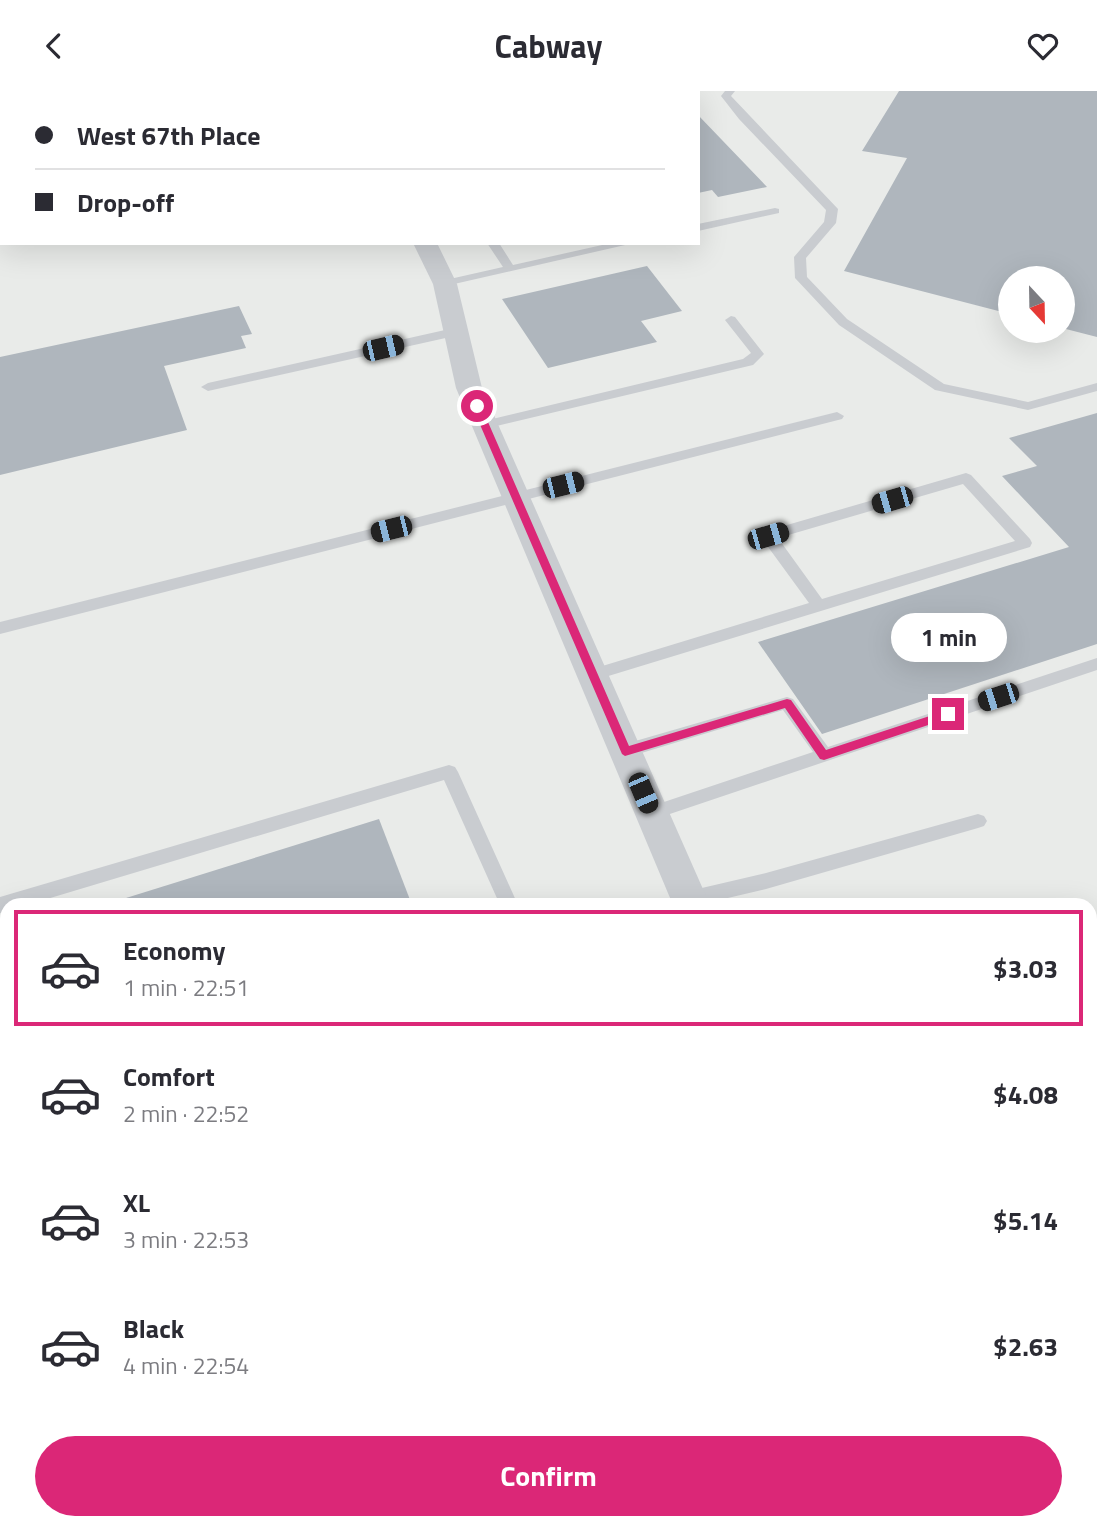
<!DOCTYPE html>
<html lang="en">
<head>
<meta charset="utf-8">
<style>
  body { margin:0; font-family:"Titillium Web",sans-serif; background:#f2f2f3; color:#2b2b33; height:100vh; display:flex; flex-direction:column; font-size:26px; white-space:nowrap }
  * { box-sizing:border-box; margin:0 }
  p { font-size:23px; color:#7c7c81 }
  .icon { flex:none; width:38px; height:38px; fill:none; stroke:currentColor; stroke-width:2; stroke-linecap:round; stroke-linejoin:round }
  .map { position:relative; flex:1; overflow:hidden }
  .sheet { position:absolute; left:0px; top:807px; width:1097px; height:632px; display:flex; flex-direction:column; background:#fff; border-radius:21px 21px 0 0; box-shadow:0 7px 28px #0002 }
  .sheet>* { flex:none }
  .guide { position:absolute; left:0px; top:0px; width:700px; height:154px; box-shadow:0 7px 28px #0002; display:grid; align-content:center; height:154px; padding:0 35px; background:#fff }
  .needle { width:46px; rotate:158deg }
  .buttons { position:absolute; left:998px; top:175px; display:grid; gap:14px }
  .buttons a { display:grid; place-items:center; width:77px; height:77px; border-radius:50%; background:#fff; box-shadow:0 7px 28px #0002; font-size:35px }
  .end { position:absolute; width:32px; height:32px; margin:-16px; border:9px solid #db2777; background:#fff; box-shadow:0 0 0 4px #fff }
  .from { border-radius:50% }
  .bubble { position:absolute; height:49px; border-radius:24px; background:#fff; box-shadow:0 7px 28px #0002; font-size:23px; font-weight:700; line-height:49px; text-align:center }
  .car { position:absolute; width:21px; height:42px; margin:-21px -10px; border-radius:9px; box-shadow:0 0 5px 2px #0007; background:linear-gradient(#222 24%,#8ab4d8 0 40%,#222 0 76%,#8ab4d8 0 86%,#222 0) }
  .guide b { display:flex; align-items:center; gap:24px; height:66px; font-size:26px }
  .guide b+b { border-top:2px solid #e1e1e2 }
  .guide i { width:18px; height:18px; background:#2b2b33 }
  ul { padding:12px 0 0; list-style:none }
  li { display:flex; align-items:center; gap:21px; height:116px; margin:0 14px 10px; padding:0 21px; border:4px solid transparent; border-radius:0px }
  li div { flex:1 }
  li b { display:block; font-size:26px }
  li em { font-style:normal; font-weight:700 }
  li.active { border-color:#db2777 }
  li>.icon { width:63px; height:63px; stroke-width:1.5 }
  .cta { display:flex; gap:14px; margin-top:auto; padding:14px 35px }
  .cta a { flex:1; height:80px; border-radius:42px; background:#db2777; color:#fff; font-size:28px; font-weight:700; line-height:80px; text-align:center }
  header { display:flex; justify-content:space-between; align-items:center; height:91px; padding:0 35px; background:#fff; font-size:32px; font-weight:700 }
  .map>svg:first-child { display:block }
  .built { fill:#e9ebe9; fill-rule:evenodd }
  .building { fill:#afb6bd }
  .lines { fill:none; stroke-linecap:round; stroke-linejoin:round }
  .service { fill:#c9ccd0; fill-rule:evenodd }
  .minor { fill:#c9ccd0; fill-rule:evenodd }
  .tertiary { fill:#c9ccd0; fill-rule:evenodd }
  .route { fill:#db2777 }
</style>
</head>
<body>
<header><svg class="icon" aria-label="back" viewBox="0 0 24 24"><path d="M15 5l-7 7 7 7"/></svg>Cabway<svg class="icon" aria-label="heart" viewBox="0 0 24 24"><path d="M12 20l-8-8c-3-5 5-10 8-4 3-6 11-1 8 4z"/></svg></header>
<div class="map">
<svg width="1097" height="1438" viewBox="0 0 1097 1438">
  <rect width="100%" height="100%" fill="#f9f9f6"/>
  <path class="built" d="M213 0H1097V1438H0V66L2 152H698V2ZM1010 187H1062V240H1010ZM7 814H1090V1432H7Z"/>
  <g class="building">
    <polygon points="899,0 1097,0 1097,246 1062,237 1062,187 1010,187 1010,223 844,180 907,67 862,60"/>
    <polygon points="698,24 767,96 718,106 712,99 698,102"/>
    <polygon points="647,175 682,220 641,230 657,251 548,277 502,208"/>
    <polygon points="239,215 252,243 241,245 246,257 164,275 187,339 0,384 0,266"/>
    <polygon points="1097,322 1097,553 822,643 758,551 1069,456 1002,385 1037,375 1009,347"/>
    <polygon points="379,728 412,814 128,814 126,807"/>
  </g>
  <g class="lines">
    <g class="service">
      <polygon points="391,0 401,0 402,2 392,2"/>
      <polygon points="560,0 578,0 559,2"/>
      <polygon points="725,0 735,0 731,5 838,118 836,132 806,167 807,186 847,228 944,293 1028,311 1097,292 1097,300 1028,319 935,299 839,234 795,187 794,166 824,131 826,119 739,28 721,5"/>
      <polygon points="775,117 779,118 779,122 698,140 698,133"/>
      <polygon points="487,152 499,152 513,174 611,152 634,152 441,196 441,190 503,176"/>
      <polygon points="731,225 735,226 764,263 753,274 484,338 477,334 484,330 743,268 751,262 725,229"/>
      <polygon points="454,237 459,238 459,244 208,300 201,296 208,292"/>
      <polygon points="837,321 844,325 842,328 0,543 0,531"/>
      <path d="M966 382 971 384 1030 448 1032 452 1030 456 592 590 584 584 586 580 809 512 763 449 761 445 763 441ZM963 393 1015 450 822 508 778 447Z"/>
      <polygon points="1097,567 1097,579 652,729 646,727 643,722 646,717 813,661 783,619 625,667 619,665 617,660 619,655 625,653 787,606 793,608 828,656"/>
      <polygon points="449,674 455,676 458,681 518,814 500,814 444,689 27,814 7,814 7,820 0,822 0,806"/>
      <polygon points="978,723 984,725 987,730 984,735 978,737 766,798 698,814 683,814 680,808 683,802 689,800 766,782"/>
      <polygon points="738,1432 762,1432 763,1438 739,1438"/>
    </g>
    <g class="minor">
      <polygon points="219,0 250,0 218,2"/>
      <polygon points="318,0 338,0 339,2 318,2"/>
      <polygon points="413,152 437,152 457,193 482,297 710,814 673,814 456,297 433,193"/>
      <polygon points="812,1432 861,1432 862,1438 812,1438"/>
    </g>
    <g class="tertiary">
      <polygon points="180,0 202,0 179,2"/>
      <polygon points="0,36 2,36 0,51"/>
    </g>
  </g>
  <polygon class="route" points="477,312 481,315 629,655 787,608 791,609 826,659 948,619 954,623 952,626 824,669 820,668 785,617 625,665 622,663 472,315"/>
</svg>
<div class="buttons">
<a><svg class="needle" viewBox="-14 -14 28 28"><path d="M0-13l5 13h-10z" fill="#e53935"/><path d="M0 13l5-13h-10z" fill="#7c7c81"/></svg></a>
</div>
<i class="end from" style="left:477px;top:315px"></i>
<i class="end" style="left:948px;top:623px"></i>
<div class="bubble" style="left:891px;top:522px;width:116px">1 min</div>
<i class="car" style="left:383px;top:257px;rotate:77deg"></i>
<i class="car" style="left:563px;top:394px;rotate:76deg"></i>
<i class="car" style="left:892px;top:409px;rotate:254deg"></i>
<i class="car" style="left:391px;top:438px;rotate:256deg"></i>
<i class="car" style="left:768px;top:445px;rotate:74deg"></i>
<i class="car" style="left:998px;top:606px;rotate:252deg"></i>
<i class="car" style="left:643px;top:702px;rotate:157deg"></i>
<div class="guide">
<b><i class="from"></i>West 67th Place</b>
<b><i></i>Drop-off</b>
</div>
<section class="sheet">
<ul>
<li class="active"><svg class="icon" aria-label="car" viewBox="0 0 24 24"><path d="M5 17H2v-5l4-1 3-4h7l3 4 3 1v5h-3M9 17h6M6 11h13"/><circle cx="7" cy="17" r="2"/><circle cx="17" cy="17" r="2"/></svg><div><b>Economy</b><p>1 min · 22:51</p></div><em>$3.03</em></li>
<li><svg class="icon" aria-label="car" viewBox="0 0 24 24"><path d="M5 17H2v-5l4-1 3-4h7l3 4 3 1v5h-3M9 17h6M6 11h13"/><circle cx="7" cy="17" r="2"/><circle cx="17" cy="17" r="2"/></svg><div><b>Comfort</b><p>2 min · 22:52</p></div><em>$4.08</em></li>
<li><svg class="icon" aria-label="car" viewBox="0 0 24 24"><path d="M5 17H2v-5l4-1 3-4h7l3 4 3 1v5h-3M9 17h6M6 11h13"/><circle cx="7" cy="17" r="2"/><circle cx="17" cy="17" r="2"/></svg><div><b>XL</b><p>3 min · 22:53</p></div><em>$5.14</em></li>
<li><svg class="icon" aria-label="car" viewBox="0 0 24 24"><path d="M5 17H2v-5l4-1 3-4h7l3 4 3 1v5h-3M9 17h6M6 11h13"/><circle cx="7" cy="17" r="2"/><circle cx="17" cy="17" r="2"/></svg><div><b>Black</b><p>4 min · 22:54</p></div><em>$2.63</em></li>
</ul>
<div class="cta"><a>Confirm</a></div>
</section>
</div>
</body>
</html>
